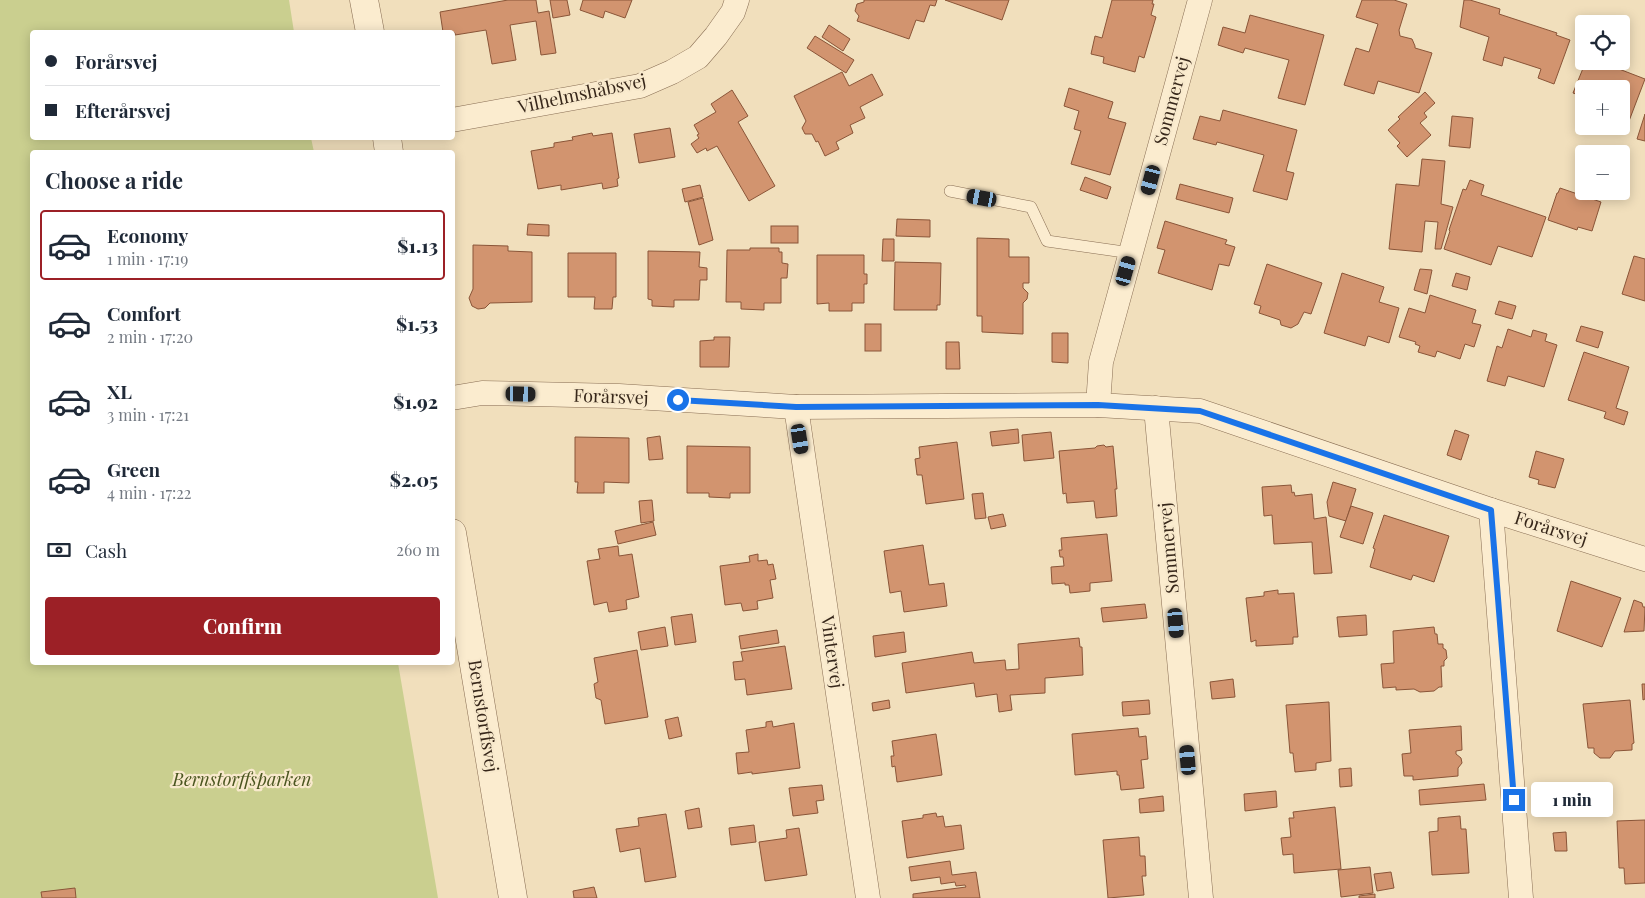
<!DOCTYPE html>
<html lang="en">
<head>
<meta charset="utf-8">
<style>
  body { margin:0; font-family:"Playfair Display",serif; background:#f6f6f7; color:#1f2937; height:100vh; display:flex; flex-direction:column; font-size:19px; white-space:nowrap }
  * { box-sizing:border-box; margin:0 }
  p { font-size:16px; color:#747a83 }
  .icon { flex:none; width:28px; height:28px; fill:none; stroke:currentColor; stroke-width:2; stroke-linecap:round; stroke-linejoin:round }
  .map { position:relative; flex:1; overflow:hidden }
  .sheet { position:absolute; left:30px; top:150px; width:425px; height:515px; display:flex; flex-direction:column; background:#fff; border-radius:5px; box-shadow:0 2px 12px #0003 }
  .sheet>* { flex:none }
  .banner { position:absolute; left:30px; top:30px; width:425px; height:110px; border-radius:5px; box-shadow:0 2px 12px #0003; display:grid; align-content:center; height:110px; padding:0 15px; background:#fff }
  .buttons { position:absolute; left:1575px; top:15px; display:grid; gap:10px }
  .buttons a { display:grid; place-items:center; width:55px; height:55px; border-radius:5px; background:#fff; box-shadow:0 2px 12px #0003; font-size:25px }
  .end { position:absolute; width:22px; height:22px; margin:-11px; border:6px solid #1a73e8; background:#fff; box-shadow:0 0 0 2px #fff }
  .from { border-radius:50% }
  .bubble { position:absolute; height:35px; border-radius:5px; background:#fff; box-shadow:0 2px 12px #0003; font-size:16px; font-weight:800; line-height:35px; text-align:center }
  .car { position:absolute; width:15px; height:30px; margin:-15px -8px; border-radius:6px; box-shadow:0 0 4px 1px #0007; background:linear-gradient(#222 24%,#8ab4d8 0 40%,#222 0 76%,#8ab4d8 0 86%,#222 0) }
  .banner b { display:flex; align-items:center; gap:18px; height:48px; font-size:19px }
  .banner b+b { border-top:1px solid #e0e1e3 }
  .banner i { width:12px; height:12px; background:#1f2937 }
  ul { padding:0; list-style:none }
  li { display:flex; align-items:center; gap:15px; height:70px; margin:0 10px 8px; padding:0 5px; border:2px solid transparent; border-radius:5px }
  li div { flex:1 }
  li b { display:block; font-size:19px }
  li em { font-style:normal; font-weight:800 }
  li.selected { border-color:#9c2026 }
  li>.icon { width:45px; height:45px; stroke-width:1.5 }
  h2 { padding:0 15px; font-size:22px; line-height:60px }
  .pay { display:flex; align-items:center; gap:12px; height:55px; padding:0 15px; font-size:19px }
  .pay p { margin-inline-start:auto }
  .cta { display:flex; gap:10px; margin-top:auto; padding:10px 15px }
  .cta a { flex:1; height:58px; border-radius:5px; background:#9c2026; color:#fff; font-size:20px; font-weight:800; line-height:58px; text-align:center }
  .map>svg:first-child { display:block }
  .green { fill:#cacf8f }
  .building { fill:#d2946f; stroke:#8a5538 }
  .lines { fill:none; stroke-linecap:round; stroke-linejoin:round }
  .service-casing { stroke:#896e54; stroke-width:12 }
  .minor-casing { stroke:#896e54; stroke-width:25 }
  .tertiary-casing { stroke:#896e54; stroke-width:29 }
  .service { stroke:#fbeccf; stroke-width:11 }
  .minor { stroke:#fbeccf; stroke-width:24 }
  .tertiary { stroke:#fbeccf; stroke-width:28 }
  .route { stroke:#1a73e8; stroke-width:6 }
  .labels { text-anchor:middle; stroke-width:4.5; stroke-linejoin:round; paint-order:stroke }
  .street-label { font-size:18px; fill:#37271a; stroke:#f8e9cc }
  .park-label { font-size:18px; font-style:italic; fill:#4a551f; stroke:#f8e9cc }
</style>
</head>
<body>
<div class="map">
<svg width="1645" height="898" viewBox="0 0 1645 898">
  <rect width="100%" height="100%" fill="#f1dfbc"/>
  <polygon class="green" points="0,0 289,0 294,32 32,32 32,138 311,138 314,152 32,152 32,662 398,663 438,898 0,898"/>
  <g class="building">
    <polygon points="508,0 536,0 538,13 549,11 556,53 541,55 536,21 510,25 516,60 492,64 486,30 455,35 455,33 443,32 440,12"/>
    <polygon points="550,0 567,0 570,15 553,18"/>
    <polygon points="583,0 632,0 625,18 605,11 603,18 580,10"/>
    <polygon points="864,0 937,0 935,6 930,5 924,22 916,20 909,39 857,21 859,16 855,11 857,4 864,2"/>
    <polygon points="945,0 1009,0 1002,20"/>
    <polygon points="1112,0 1153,0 1152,4 1154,4 1151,15 1156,17 1144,58 1139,56 1135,72 1103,63 1104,57 1091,54 1095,36 1102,38"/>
    <polygon points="1362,0 1394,0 1407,4 1399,30 1400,36 1412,39 1415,46 1415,48 1432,53 1419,93 1378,81 1374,94 1344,85 1356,48 1369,52 1378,24 1356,17"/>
    <polygon points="1464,0 1470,0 1500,9 1499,14 1557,33 1556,35 1570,40 1554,84 1538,78 1541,69 1504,57 1502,66 1483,60 1489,37 1460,27"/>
    <polygon points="1250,15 1324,35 1305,105 1278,98 1289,60 1245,48 1243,53 1218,45 1223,27 1245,33"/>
    <polygon points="829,25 850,39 843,51 822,37"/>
    <polygon points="815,36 854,60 846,73 807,48"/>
    <polygon points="1586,61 1604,68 1606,64 1645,79 1629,121 1624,119 1621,125 1621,89 1584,89 1584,97 1573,93"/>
    <polygon points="842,72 849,86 872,74 883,95 860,107 865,118 850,125 853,133 836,142 839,149 825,156 818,141 816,142 812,134 805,134 802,128 806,121 794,96"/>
    <polygon points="1069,88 1113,102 1108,118 1126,123 1110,175 1071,164 1081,131 1074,129 1079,111 1064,106"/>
    <polygon points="732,90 748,116 738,122 775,186 749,201 717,146 707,151 706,148 697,153 691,144 699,138 697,135 699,134 694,125 716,112 711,104"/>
    <polygon points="1425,92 1435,103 1424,113 1427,117 1420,123 1431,135 1407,157 1397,146 1400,143 1388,130 1400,119 1398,117"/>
    <polygon points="1223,110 1297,130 1286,171 1294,173 1287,200 1253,191 1264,155 1217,142 1216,145 1193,139 1200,116 1220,121"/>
    <polygon points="1645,114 1645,141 1637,139"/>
    <polygon points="1452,116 1473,118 1470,148 1449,146"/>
    <polygon points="1604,126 1621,126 1619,132"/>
    <polygon points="670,128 675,157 639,163 634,134"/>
    <polygon points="592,133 593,136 612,133 619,178 617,179 618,186 603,189 602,183 561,190 561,185 538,189 531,151 554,147 554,143 573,140 572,137"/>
    <polygon points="1422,159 1445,161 1441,204 1453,207 1441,249 1435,249 1438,222 1425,221 1422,252 1389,249 1396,184 1419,186"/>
    <polygon points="1085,177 1111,187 1107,199 1080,190"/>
    <polygon points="1470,180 1484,185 1481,195 1546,217 1532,257 1498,246 1491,265 1444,249 1450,231 1449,230 1463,189 1466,190"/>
    <polygon points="1180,184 1233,198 1229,213 1176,199"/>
    <polygon points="700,185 703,197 685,202 682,189"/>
    <polygon points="1560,188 1601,202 1592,231 1578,227 1577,230 1548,220 1557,193 1558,193"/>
    <polygon points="703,198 713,240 699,245 688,202"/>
    <polygon points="897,219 930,220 930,237 896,236"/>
    <polygon points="1165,221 1227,240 1225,244 1235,247 1229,266 1219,264 1212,290 1158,273 1165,250 1157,248"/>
    <polygon points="528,224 549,225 549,236 527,235"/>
    <rect x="771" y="226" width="27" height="17"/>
    <polygon points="977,238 1009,239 1009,257 1029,257 1029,283 1023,283 1023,288 1028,293 1027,299 1023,303 1023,334 982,332 982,316 977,316"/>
    <polygon points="883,239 894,239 894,261 882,261"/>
    <polygon points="473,245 508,246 508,251 532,252 532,302 490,303 485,308 478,309 472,306 469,298 473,289"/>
    <polygon points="750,248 779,248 779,252 782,252 782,263 788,264 787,278 781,278 781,303 764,303 764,310 741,309 741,302 726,302 727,250 750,250"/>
    <polygon points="648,251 700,252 699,267 707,268 707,280 700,280 699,300 674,300 674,307 652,306 652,300 648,299"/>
    <polygon points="568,253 616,253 616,297 613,297 612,309 594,309 595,297 568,297"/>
    <polygon points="817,255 864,255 864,274 867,274 867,284 864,284 864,303 852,303 852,311 829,311 829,303 817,304"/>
    <polygon points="1634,256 1645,259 1645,301 1622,294"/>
    <polygon points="895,262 941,263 940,305 937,305 937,310 894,310"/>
    <polygon points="1267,264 1322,283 1311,314 1304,312 1298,324 1291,328 1281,325 1280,320 1259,313 1261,306 1254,304"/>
    <polygon points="1420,269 1432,270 1427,294 1414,290"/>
    <polygon points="1342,273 1384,287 1379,302 1399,308 1389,343 1368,336 1365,346 1324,333"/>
    <polygon points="1456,273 1470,277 1467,290 1452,286"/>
    <polygon points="1430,295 1476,310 1472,323 1481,325 1474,347 1465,344 1460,359 1437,351 1435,357 1418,352 1420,346 1415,344 1416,342 1399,337 1409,308 1425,313"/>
    <polygon points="1499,301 1516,306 1512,319 1495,314"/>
    <rect x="865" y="324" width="16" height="27"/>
    <polygon points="1581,326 1603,332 1598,348 1576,341"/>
    <polygon points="1508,329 1531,337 1533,330 1547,334 1545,341 1557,345 1544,387 1508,376 1505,386 1487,381 1497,346 1502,348"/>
    <polygon points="1052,333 1068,333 1068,363 1052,362"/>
    <polygon points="714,337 730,337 729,367 700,367 700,341 714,340"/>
    <polygon points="946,342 959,342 960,369 946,369"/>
    <polygon points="1584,352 1629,367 1616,408 1628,412 1624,425 1604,418 1606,412 1568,400"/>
    <polygon points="1018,429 1019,443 992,446 990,432"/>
    <polygon points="1455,430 1469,435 1461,460 1447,455"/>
    <polygon points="1051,432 1054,458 1024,461 1022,435"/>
    <polygon points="660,436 663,459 649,460 647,438"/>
    <polygon points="575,437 629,438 629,483 604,482 604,493 577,493 578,482 575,482"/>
    <polygon points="957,442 964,499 926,504 922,475 917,475 915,459 920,458 919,447"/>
    <polygon points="1104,445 1106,447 1113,446 1117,489 1115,489 1117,516 1096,518 1094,501 1067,503 1066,493 1063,494 1059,451 1095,448 1097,446"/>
    <polygon points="687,446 750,447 750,493 730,493 730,498 709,497 709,493 687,493"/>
    <polygon points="1536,451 1564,459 1555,488 1538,484 1539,480 1529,477"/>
    <polygon points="1333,482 1356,489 1346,521 1329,516 1327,502"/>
    <polygon points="1291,485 1292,493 1294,492 1295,496 1312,494 1314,519 1326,517 1332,573 1314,574 1312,542 1274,544 1272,515 1264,516 1262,487"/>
    <polygon points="983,493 986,518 975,519 972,494"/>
    <polygon points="652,500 654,521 641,523 639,501"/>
    <polygon points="1351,506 1373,513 1363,544 1340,537"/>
    <polygon points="1003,514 1006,526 991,529 988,517"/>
    <polygon points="1384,515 1449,536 1434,582 1413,575 1411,580 1370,567 1375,549 1373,548"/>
    <polygon points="653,522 656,535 618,544 615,531"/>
    <polygon points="1107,534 1112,581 1090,583 1090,591 1070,593 1069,585 1065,585 1065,583 1052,584 1051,567 1064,566 1063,557 1060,557 1059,550 1062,550 1061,538"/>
    <polygon points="923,545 929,585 944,583 947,606 904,612 901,591 890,593 884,551"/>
    <polygon points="618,546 619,556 632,554 639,597 626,600 627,609 609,612 607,602 594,605 587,561 600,559 598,549"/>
    <polygon points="758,554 758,561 767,560 768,565 773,564 776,579 770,580 773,598 757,601 758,609 743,611 741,603 725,605 720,566 750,562 749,556"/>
    <polygon points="1571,581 1621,598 1602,647 1557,631"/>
    <polygon points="1278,590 1278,594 1294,593 1298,637 1293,637 1293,644 1256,646 1256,640 1251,642 1246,598 1264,596 1264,592"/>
    <polygon points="1634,600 1642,603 1643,607 1645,607 1644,631 1624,632"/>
    <polygon points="1145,604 1147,618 1103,622 1101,608"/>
    <polygon points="692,614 696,642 675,645 671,617"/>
    <polygon points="1366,615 1367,635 1339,637 1337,617"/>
    <polygon points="665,627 668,646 641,650 638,632"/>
    <polygon points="1434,627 1435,634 1437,634 1438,644 1443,644 1443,648 1446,650 1447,658 1444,661 1444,666 1441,666 1442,687 1439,687 1434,691 1420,692 1414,689 1396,690 1396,687 1383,688 1381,664 1394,663 1393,631"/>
    <polygon points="777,630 779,643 741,649 739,636"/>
    <polygon points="904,632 906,652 875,657 873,636"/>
    <polygon points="1079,638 1080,647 1082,647 1083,675 1045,678 1045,693 1010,695 1012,710 999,712 997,694 976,697 974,683 906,693 902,663 972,652 974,663 1005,660 1006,670 1019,669 1018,644"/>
    <polygon points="785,646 792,689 747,695 745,679 735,680 733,662 743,661 741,652"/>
    <polygon points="637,650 648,717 605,724 601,700 596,698 594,684 598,682 594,658"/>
    <polygon points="1233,679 1235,697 1212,699 1210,682"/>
    <polygon points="1642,684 1645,684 1645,699 1643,700"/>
    <polygon points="889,700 890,708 873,711 872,703"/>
    <polygon points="1149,700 1150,714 1123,716 1122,702"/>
    <polygon points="1630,700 1634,743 1632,744 1632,750 1615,751 1610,758 1600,758 1594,753 1594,748 1588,748 1583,704"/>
    <polygon points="1329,702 1331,761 1316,763 1316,770 1295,772 1293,753 1290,753 1286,705"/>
    <polygon points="678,717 682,736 669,739 665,720"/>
    <polygon points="772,721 773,727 794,723 800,768 752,774 752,772 738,774 736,753 749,752 746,730 766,727 766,722"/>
    <polygon points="1461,726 1462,750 1456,751 1456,754 1461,758 1462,763 1458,768 1458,776 1413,780 1413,776 1404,776 1402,754 1411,753 1409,730"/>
    <polygon points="1138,728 1139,737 1146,736 1148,759 1141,760 1144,788 1121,790 1119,775 1117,775 1117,771 1075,775 1072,734"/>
    <polygon points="936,734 942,775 897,782 895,766 892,767 891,756 894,756 892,741"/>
    <polygon points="1351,768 1352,786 1340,787 1339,769"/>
    <polygon points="1484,784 1486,800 1420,805 1419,790"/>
    <polygon points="822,785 824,800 816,801 818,813 793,816 789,788"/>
    <polygon points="1276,791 1277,807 1245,811 1244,794"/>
    <polygon points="1163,796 1164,811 1140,813 1139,799"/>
    <polygon points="1335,807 1341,869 1294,873 1293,854 1283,855 1281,838 1291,837 1289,818 1294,818 1293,812"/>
    <polygon points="699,808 702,827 688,829 685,811"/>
    <polygon points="936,813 937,817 943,816 945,827 961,825 964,849 907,858 902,821 923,818 923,815"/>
    <polygon points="666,814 676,877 645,882 640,848 620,852 616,829 639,826 638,818"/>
    <polygon points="1460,816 1461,829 1466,829 1469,873 1432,875 1429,832 1438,831 1438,818"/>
    <polygon points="1645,820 1645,883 1625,884 1624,868 1619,868 1617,821"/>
    <polygon points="754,825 756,842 731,845 729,828"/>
    <polygon points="799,828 807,875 765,881 759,842 787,838 786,830"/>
    <polygon points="1566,832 1567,851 1555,851 1553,833"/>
    <polygon points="1139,837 1140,856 1145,856 1146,876 1142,876 1144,895 1108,898 1103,840"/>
    <polygon points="950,861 952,875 976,872 980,898 913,898 913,894 966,887 965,885 956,886 955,882 941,884 940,877 911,881 909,867"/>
    <polygon points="1370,867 1373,893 1341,897 1338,870"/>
    <polygon points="1391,872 1394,888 1377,891 1374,874"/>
    <polygon points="594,887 597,898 574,898 573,891"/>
    <polygon points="75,888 76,898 42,898 41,892"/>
    <polygon points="1375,894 1375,898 1359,898 1359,896"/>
  </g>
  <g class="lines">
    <g class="service-casing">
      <polyline id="service" points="950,191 1031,207 1047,241 1131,253"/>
    </g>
    <g class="minor-casing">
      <g id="minor">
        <polyline points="452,120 640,86 672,72 698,57 716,36 733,12 737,0"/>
        <polyline points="452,398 482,393 619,396 796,407 1098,405 1200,411 1491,510 1645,559"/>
        <polyline points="1098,405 1101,362 1200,0"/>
        <polyline points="796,407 868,898"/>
        <polyline points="1156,408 1201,898"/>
        <polyline points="1491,510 1521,898"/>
      </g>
    </g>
    <g class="tertiary-casing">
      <g id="tertiary">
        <polyline points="364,0 370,32"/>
        <polyline points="387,138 389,152"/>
        <polyline points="452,533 513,898"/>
      </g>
    </g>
    <use href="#service" class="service"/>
    <use href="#minor" class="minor"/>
    <use href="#tertiary" class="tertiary"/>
  </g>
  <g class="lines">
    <polyline class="route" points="678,400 796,407 1098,405 1200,411 1491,510 1514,800"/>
  </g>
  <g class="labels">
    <g class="street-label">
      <text transform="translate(582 94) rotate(-12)" y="6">Vilhelmshåbsvej</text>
      <text transform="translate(1172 101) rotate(-75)" y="6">Sommervej</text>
      <text transform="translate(611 397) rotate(2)" y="6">Forårsvej</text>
      <text transform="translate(1551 529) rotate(18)" y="6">Forårsvej</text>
      <text transform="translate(1169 548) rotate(-95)" y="6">Sommervej</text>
      <text transform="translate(832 652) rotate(82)" y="6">Vintervej</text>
      <text transform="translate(483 716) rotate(81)" y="6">Bernstorffsvej</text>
    </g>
    <g class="park-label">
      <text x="242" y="786">Bernstorffsparken</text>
    </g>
  </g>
</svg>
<div class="buttons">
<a><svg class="icon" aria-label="locate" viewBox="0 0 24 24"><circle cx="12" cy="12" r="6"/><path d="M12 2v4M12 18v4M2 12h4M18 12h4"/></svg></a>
<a>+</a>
<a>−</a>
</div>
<i class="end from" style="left:678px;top:400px"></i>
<i class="end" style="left:1514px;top:800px"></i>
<div class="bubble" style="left:1531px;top:782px;width:82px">1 min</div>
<i class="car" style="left:1151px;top:180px;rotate:195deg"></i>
<i class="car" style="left:982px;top:198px;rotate:280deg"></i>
<i class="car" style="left:1126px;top:271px;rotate:16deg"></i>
<i class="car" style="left:521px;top:394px;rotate:91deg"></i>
<i class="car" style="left:800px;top:439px;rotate:171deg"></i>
<i class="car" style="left:1176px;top:623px;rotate:175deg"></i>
<i class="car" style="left:1188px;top:760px;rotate:355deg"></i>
<div class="banner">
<b><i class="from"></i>Forårsvej</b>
<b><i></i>Efterårsvej</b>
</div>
<section class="sheet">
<h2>Choose a ride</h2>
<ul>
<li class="selected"><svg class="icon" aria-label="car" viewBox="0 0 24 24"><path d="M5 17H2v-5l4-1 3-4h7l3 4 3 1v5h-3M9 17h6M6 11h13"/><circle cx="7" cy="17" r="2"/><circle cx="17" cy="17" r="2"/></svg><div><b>Economy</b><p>1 min · 17:19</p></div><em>$1.13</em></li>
<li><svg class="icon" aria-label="car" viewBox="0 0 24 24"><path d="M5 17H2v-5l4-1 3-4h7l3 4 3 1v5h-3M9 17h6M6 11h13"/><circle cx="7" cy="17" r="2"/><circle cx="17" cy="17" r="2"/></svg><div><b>Comfort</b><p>2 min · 17:20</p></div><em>$1.53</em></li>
<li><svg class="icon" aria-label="car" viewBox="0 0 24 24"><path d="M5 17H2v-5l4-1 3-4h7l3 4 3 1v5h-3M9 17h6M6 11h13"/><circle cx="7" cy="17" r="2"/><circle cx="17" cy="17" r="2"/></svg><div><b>XL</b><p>3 min · 17:21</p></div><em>$1.92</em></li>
<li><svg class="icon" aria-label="car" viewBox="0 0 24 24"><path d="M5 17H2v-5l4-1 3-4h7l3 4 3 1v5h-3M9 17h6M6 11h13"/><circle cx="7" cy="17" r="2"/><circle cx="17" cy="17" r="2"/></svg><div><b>Green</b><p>4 min · 17:22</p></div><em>$2.05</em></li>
</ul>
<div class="pay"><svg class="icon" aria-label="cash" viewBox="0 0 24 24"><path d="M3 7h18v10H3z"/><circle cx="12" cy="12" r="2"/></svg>Cash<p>260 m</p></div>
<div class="cta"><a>Confirm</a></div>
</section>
</div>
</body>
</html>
